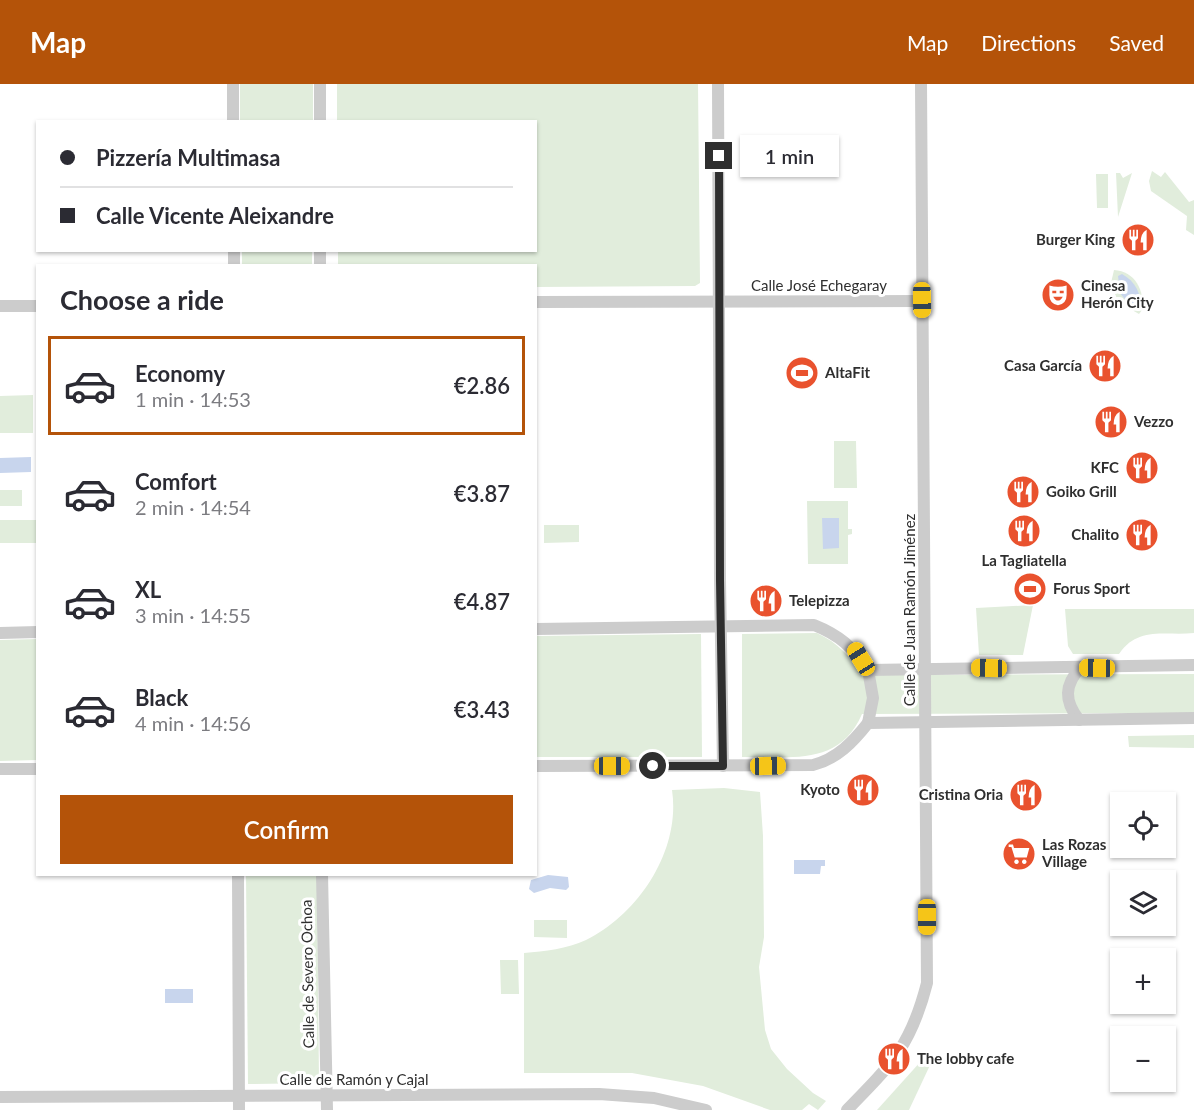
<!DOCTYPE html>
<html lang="en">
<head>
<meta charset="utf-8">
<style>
  body { margin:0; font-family:Lato,sans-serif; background:#f2f2f3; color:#2b2b33; height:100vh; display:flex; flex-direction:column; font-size:22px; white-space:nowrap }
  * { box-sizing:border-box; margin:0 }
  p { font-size:20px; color:#7c7c81 }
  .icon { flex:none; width:33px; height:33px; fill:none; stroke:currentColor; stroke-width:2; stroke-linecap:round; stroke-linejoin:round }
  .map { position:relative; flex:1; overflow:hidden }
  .sheet { position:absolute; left:36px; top:180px; width:501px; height:612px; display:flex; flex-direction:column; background:#fff; border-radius:0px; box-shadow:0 2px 4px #0004 }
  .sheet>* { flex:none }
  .guide { position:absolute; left:36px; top:36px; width:501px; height:132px; border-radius:0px; box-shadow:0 2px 4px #0004; display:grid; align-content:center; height:132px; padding:0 24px; background:#fff }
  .buttons { position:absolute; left:1110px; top:708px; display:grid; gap:12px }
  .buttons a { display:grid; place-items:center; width:66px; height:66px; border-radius:0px; background:#fff; box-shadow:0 2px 4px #0004; font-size:30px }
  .end { position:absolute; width:27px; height:27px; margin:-14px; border:8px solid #2f2f2f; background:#fff; box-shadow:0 0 0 3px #fff }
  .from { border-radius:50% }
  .bubble { position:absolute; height:42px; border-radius:0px; background:#fff; box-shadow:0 2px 4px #0004; font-size:20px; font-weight:600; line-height:42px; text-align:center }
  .car { position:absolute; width:18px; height:36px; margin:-18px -9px; border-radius:8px; box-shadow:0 0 4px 2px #0007; background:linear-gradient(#f5c518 24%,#345 0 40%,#f5c518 0 76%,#345 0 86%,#f5c518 0) }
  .guide b { display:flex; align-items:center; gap:21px; height:57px; font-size:22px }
  .guide b+b { border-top:2px solid #e1e1e2 }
  .guide i { width:15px; height:15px; background:#2b2b33 }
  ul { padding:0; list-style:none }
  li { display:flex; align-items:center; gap:18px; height:99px; margin:0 12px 9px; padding:0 12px; border:3px solid transparent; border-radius:0px }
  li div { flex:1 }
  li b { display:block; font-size:22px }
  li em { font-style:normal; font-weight:600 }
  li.active { border-color:#b45309 }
  li>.icon { width:54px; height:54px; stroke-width:1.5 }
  h2 { padding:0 24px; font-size:27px; line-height:72px }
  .button { display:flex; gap:12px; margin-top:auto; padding:12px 24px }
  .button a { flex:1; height:69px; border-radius:0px; background:#b45309; color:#fff; font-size:24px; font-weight:600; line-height:69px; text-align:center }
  header { display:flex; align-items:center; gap:36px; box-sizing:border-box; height:84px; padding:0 30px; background:#b45309; color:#fff }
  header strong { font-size:28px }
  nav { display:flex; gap:33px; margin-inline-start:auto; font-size:21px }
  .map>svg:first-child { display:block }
  .green { fill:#e1eddc }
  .water { fill:#c8d5ed }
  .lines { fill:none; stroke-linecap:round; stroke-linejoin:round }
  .street { stroke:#ccc; stroke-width:12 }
  .route { stroke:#2f2f2f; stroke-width:8 }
  .labels { text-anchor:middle; stroke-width:6; stroke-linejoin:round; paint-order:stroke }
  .poi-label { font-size:15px; font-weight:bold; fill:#2f2f2f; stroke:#fff; text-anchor:start }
  .street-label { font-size:15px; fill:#2f2f2f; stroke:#fff }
</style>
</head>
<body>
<header>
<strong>Map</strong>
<nav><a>Map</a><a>Directions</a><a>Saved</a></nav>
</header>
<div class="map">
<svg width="1194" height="1026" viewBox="0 0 1194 1026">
  <rect width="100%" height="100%" fill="#fff"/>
  <g class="green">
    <rect x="240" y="0" width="73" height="37"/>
    <polygon points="337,0 698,0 700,199 695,202 536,203 536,182 338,181 338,167 536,166 536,38 337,37"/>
    <polygon points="1152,87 1161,93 1165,88 1189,118 1194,116 1194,151 1186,146 1187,132 1151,107 1149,97"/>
    <polygon points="1116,89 1120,89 1123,94 1132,89 1118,133"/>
    <polygon points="1096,90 1108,90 1108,124 1097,124"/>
    <rect x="242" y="167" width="70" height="14"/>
    <path d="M1114 186C1135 187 1145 207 1142 226L1139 230 1118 218 1111 199Z"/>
    <polygon points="33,311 33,349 0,349 0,312"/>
    <polygon points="834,357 856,357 857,404 834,404"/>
    <rect x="0" y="406" width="22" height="16"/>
    <polygon points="807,417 848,417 848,445 852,445 852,450 848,451 848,480 808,480"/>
    <rect x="0" y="436" width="36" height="23"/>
    <polygon points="544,441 579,441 579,458 544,459"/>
    <polygon points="1033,521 1023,571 979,571 976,524"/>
    <path d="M1065 525H1194V549C1165 552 1138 542 1119 570H1073L1068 562Z"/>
    <path d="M817 549C838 559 850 572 862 591L1194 590V629L862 630C839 683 791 672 742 673V550Z"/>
    <polygon points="701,550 702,673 536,673 536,552"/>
    <polygon points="37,555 37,676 0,677 0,556"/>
    <polygon points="1194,651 1194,664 1129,663 1128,652"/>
    <path d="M724 704 760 708 763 752 764 853 759 883 765 946 771 965 787 985 813 1009 826 1017 818 1026 809 1020 802 1026H770L703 1002 632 989H524V869C545 867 567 865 586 856 639 830 681 766 672 706Z"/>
    <polygon points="246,791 317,791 319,999 248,1000"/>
    <polygon points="534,836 567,836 567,854 534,853"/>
    <polygon points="500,876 518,876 519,910 501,910"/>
    <polygon points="922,976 931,979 909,1026 877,1026"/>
  </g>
  <g class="water">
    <path d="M1122 190C1135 197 1142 210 1140 224L1131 223 1120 209 1118 192Z"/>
    <polygon points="31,373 31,388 0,389 0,374"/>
    <polygon points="822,434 839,434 839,464 823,465"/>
    <polygon points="794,776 825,776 825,782 821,782 820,790 794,790"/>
    <polygon points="548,791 568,793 569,803 566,806 550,804 534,809 529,805 531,796"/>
    <rect x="165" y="905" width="28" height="14"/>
  </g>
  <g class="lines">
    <g class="street">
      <polyline points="233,0 233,38"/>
      <polyline points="320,0 320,38"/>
      <polyline points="718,0 720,496 723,682"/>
      <polyline points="234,166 234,182"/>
      <polyline points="320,182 320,166"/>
      <polyline points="536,218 922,217"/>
      <polyline points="0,222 38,222"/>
      <path d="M536 545 814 541C839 551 853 563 868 586L1194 581"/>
      <polyline points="0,549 38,548"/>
      <polyline points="868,586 873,614 868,639"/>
      <path d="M1079 636C1064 617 1064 601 1081 583"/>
      <path d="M536 682 813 681C837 675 853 658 868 639L1194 634"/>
      <polyline points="0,685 38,685"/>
      <polyline points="238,790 239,1026"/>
      <polyline points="322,790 327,1026"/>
      <polyline points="0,1013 599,1010 654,1014 706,1026"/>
      <path d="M847 1026C891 981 911 962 927 899L921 0"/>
    </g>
  </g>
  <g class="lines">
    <polyline class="route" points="653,682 723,682 720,496 719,72"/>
  </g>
  <defs>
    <g id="restaurant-disc" transform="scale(1.725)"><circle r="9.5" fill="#e9522e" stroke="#fff"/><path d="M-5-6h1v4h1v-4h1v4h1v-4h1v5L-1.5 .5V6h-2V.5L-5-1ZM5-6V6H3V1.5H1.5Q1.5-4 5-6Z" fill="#fff"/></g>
    <g id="theatre-disc" transform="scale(1.725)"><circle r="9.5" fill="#e9522e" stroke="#fff"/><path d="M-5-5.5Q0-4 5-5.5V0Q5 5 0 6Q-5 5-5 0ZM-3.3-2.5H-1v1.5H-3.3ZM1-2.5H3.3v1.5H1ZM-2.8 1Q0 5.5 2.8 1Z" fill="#fff"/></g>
    <g id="stadium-disc" transform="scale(1.725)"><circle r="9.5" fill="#e9522e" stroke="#fff"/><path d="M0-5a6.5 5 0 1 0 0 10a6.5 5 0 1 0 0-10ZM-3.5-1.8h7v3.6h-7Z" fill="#fff"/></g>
    <g id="supermarket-disc" transform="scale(1.725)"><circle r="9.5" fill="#e9522e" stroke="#fff"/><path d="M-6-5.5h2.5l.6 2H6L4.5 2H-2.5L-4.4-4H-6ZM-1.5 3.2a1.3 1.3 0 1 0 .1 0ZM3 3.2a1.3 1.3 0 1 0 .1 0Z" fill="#fff"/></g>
  </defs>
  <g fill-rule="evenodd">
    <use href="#restaurant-disc" x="1138" y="156"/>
    <use href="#theatre-disc" x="1058" y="211"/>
    <use href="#restaurant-disc" x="1105" y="282"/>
    <use href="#stadium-disc" x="802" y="289"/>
    <use href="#restaurant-disc" x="1111" y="338"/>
    <use href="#restaurant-disc" x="1142" y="384"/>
    <use href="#restaurant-disc" x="1023" y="408"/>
    <use href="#restaurant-disc" x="1024" y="447"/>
    <use href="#restaurant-disc" x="1142" y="451"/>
    <use href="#stadium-disc" x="1030" y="505"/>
    <use href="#restaurant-disc" x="766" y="517"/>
    <use href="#restaurant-disc" x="863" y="706"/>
    <use href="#restaurant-disc" x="1026" y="711"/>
    <use href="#supermarket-disc" x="1019" y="770"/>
    <use href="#restaurant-disc" x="894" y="975"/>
  </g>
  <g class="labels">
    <g class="poi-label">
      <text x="1115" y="161" text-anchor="end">Burger King</text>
      <text x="1081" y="207">Cinesa<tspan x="1081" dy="17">Herón City</tspan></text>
      <text x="1082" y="287" text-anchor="end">Casa García</text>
      <text x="825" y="294">AltaFit</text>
      <text x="1134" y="343">Vezzo</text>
      <text x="1119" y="389" text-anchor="end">KFC</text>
      <text x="1046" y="413">Goiko Grill</text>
      <text x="1119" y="456" text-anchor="end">Chalito</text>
      <text x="1024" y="482" text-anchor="middle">La Tagliatella</text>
      <text x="1053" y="510">Forus Sport</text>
      <text x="789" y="522">Telepizza</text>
      <text x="840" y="711" text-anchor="end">Kyoto</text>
      <text x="1003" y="716" text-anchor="end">Cristina Oria</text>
      <text x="1042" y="766">Las Rozas<tspan x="1042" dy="17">Village</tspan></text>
      <text x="917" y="980">The lobby cafe</text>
    </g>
    <g class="street-label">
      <text x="819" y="207">Calle José Echegaray</text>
      <text transform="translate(910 526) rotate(-90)" y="5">Calle de Juan Ramón Jiménez</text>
      <text transform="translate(308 890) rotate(-91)" y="5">Calle de Severo Ochoa</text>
      <text x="354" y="1001">Calle de Ramón y Cajal</text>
    </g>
  </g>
</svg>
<div class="buttons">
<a><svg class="icon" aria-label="locate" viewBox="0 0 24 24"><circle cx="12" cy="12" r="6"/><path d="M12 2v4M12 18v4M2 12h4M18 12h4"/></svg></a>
<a><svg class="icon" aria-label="layers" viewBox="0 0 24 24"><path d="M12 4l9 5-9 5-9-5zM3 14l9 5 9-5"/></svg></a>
<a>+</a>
<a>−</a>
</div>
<i class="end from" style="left:653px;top:682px"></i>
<i class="end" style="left:719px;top:72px"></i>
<div class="bubble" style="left:740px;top:51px;width:99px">1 min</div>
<i class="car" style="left:922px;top:216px;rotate:179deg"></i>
<i class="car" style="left:861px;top:575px;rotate:328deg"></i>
<i class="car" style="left:989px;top:584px;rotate:271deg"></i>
<i class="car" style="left:1097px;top:584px;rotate:271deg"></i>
<i class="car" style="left:612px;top:682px;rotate:90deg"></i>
<i class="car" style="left:768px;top:682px;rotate:89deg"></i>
<i class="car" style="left:927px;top:833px;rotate:180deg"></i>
<div class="guide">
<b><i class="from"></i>Pizzería Multimasa</b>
<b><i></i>Calle Vicente Aleixandre</b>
</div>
<section class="sheet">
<h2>Choose a ride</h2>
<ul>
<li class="active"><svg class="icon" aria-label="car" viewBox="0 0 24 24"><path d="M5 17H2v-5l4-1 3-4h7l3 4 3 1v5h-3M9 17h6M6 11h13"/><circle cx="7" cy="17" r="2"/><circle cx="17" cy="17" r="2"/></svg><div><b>Economy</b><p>1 min · 14:53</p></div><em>€2.86</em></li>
<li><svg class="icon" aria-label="car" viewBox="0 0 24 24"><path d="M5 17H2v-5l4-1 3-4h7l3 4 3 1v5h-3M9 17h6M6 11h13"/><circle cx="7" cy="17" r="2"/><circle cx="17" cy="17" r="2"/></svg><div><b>Comfort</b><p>2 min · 14:54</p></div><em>€3.87</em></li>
<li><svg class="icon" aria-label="car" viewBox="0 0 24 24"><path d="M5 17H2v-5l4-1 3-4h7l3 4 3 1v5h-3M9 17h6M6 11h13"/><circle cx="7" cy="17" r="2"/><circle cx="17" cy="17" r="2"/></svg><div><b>XL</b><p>3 min · 14:55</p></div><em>€4.87</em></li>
<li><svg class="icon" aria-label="car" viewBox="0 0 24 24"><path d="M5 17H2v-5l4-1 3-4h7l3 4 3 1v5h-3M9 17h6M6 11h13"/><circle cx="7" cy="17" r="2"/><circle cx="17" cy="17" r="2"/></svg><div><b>Black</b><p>4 min · 14:56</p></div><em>€3.43</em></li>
</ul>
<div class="button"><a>Confirm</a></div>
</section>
</div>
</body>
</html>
